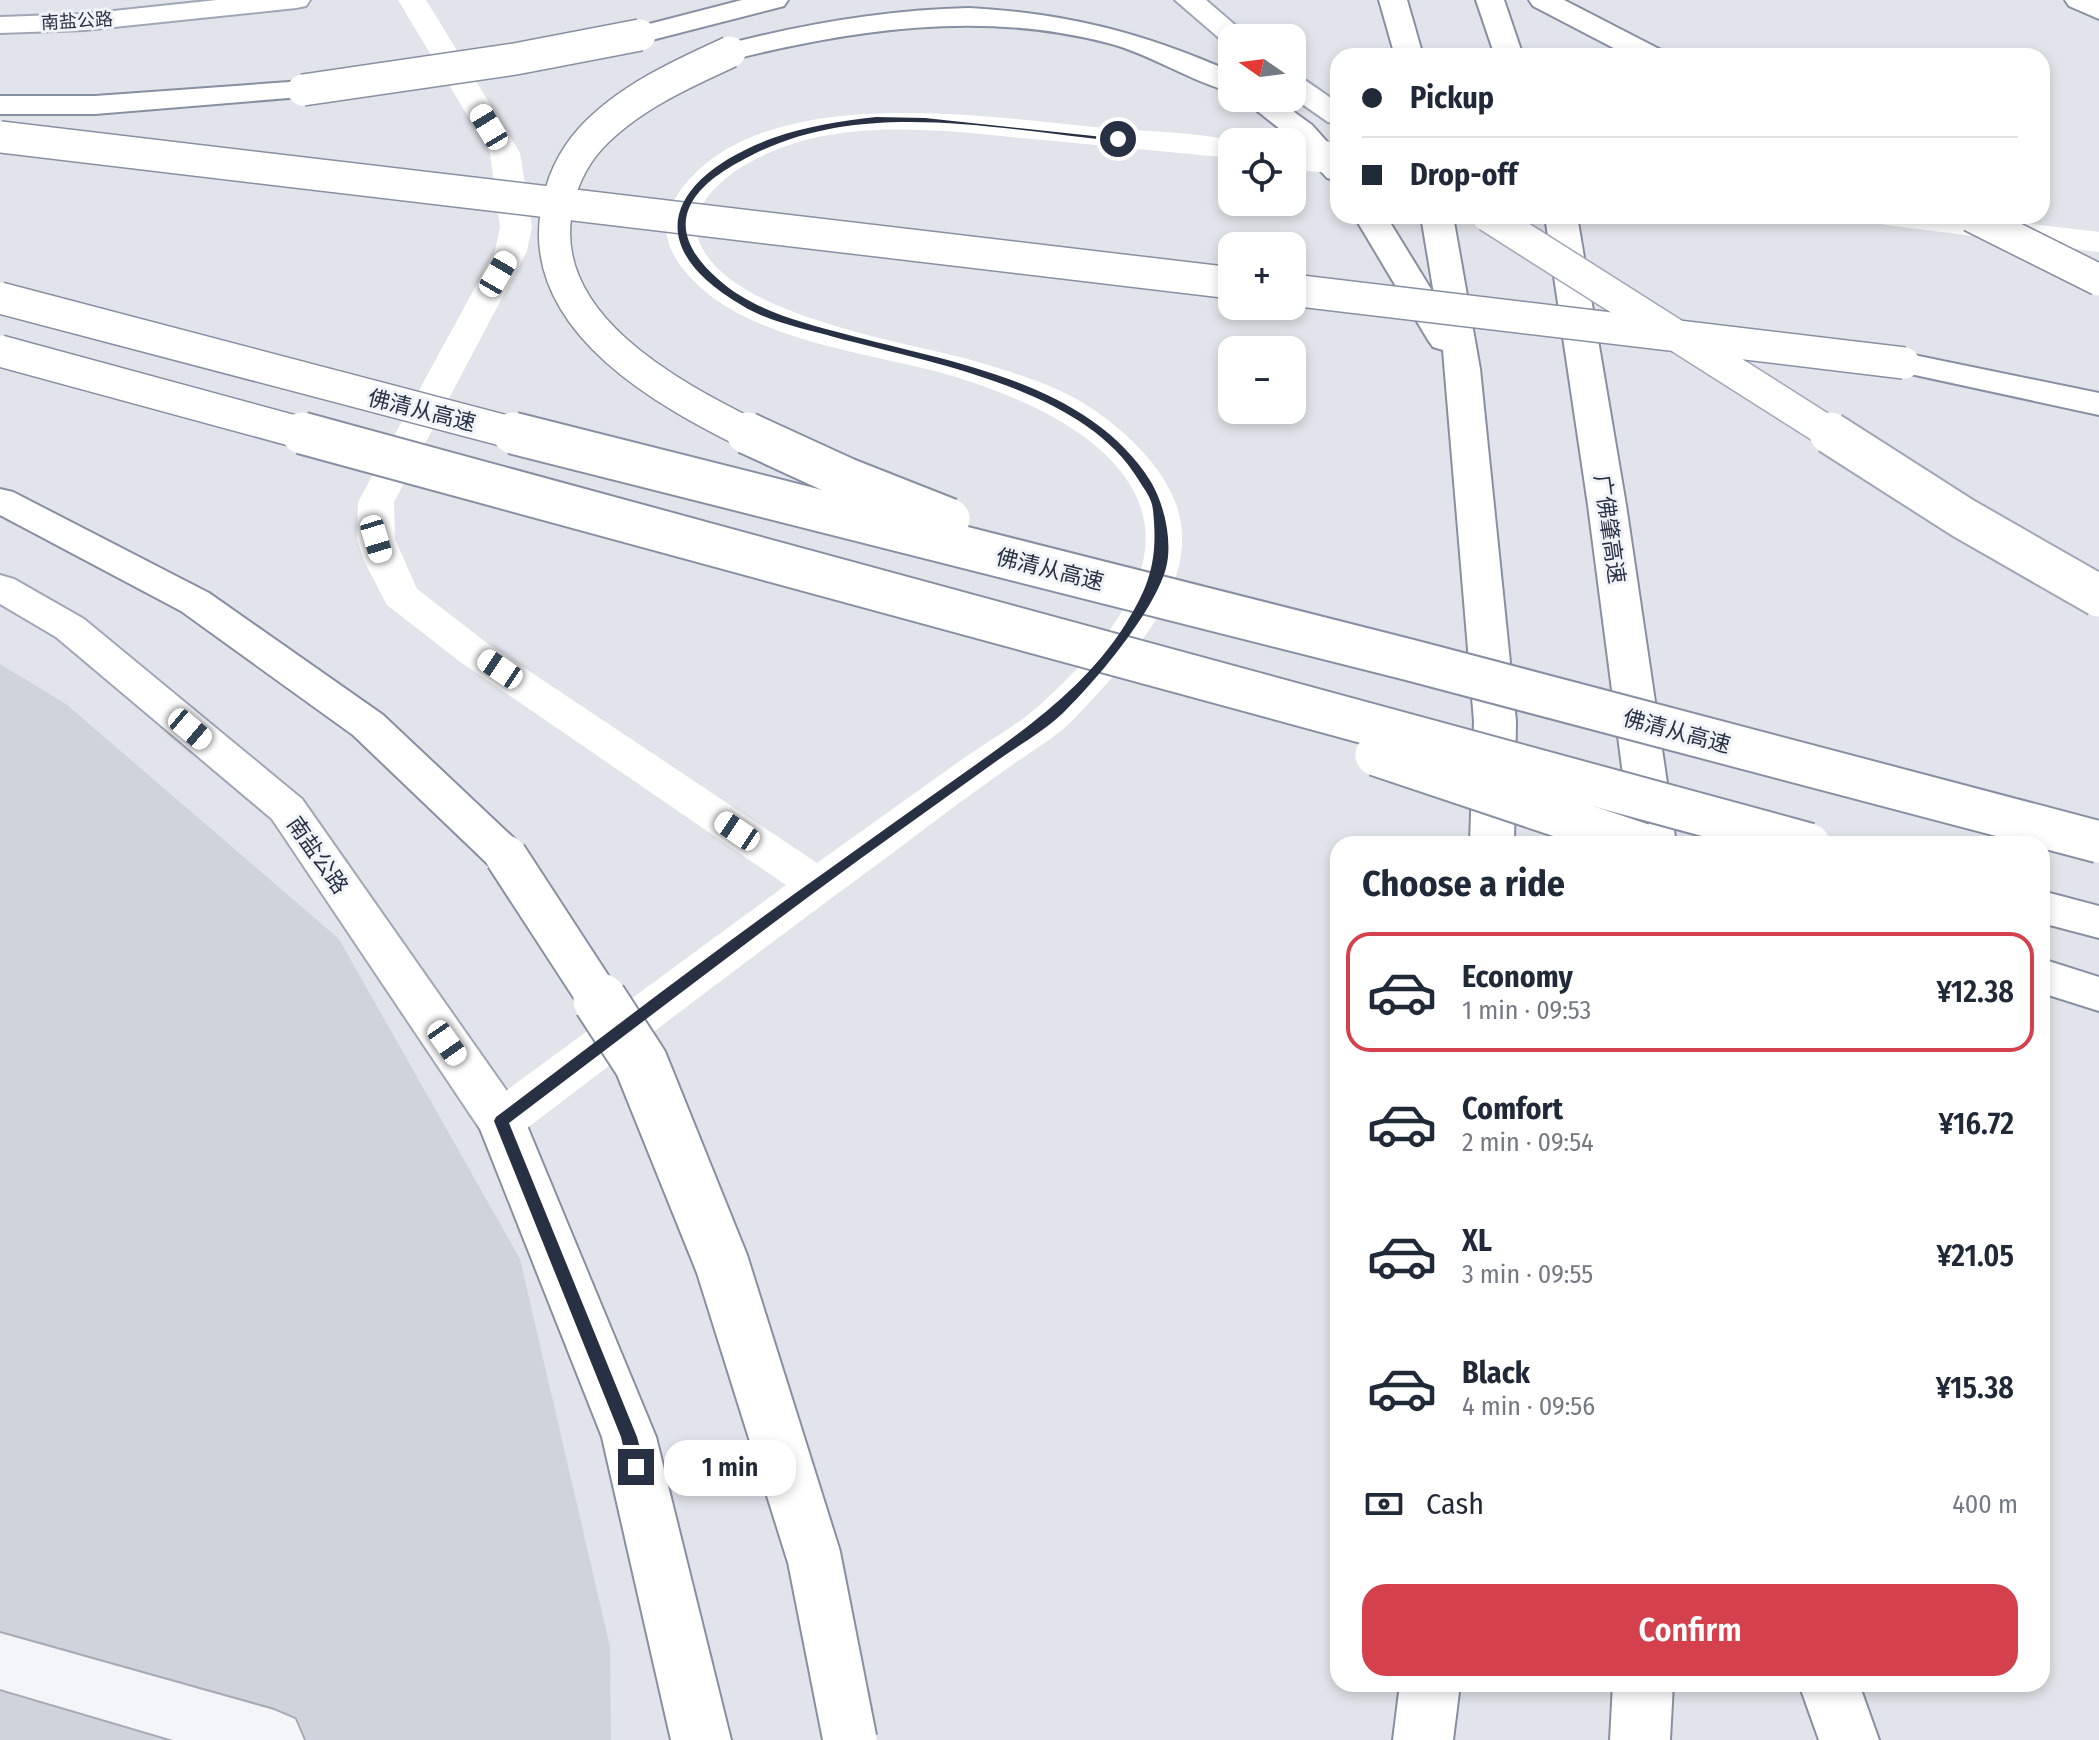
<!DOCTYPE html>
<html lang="en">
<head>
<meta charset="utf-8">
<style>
  body { margin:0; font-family:"Fira Sans Condensed","Noto Sans SC",sans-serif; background:#f2f2f3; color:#1f2937; height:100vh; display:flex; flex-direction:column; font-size:30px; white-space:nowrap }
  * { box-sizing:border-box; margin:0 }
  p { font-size:26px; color:#747a83 }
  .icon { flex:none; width:44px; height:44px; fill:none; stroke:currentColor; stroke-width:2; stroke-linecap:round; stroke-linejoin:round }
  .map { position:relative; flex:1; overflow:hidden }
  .panel { position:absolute; left:1330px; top:836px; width:720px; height:856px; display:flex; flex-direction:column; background:#fff; border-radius:24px; box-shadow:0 4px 12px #0003 }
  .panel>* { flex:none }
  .hud { position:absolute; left:1330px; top:48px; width:720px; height:176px; border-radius:24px; box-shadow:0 4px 12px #0003; display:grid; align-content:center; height:176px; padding:0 32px; background:#fff }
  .needle { width:52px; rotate:284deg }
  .buttons { position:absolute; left:1218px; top:24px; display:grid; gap:16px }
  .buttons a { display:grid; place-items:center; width:88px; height:88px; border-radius:16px; background:#fff; box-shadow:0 4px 12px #0003; font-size:40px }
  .end { position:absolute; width:36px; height:36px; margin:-18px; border:10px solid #283043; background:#fff; box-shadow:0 0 0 4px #fff }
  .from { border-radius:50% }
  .bubble { position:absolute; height:56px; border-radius:24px; background:#fff; box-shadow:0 4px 12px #0003; font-size:26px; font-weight:600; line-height:56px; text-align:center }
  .car { position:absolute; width:24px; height:48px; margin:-24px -12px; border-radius:10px; box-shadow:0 0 6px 2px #0007; background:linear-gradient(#fff 24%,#345 0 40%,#fff 0 76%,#345 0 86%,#fff 0) }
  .hud b { display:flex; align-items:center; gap:28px; height:76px; font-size:30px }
  .hud b+b { border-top:2px solid #e0e1e3 }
  .hud i { width:20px; height:20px; background:#1f2937 }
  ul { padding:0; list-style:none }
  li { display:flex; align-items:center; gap:24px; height:120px; margin:0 16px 12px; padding:0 16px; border:4px solid transparent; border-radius:24px }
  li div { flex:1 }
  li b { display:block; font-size:30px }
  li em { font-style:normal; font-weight:600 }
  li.current { border-color:#d5404d }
  li>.icon { width:72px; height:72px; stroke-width:1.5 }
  h2 { padding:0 32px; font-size:36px; line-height:96px }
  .pay { display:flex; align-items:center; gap:20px; height:88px; padding:0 32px; font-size:30px }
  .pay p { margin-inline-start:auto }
  .action { display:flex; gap:16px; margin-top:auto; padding:16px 32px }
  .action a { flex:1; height:92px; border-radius:24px; background:#d5404d; color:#fff; font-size:32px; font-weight:600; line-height:92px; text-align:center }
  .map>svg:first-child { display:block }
  .built { fill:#cfd3dc }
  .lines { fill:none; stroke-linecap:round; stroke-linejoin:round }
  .street-casing { stroke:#a6aab5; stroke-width:4 }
  .primary-casing { stroke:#9fa7b7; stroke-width:4 }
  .highway-casing { stroke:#8790a2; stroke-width:4 }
  .street { fill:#f4f5f8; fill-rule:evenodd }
  .secondary { fill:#fff; fill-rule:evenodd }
  .primary { fill:#fff; fill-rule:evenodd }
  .highway { fill:#fff; fill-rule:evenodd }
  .primary-bridge-far1-casing { stroke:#9fa7b7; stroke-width:34; stroke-linecap:butt }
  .primary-bridge-casing { stroke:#9fa7b7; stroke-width:45; stroke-linecap:butt }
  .highway-bridge-far2-casing { stroke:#8790a2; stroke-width:34; stroke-linecap:butt }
  .highway-bridge-far1-casing { stroke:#8790a2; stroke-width:45; stroke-linecap:butt }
  .highway-bridge-casing { stroke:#8790a2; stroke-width:57; stroke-linecap:butt }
  .secondary-bridge { stroke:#fff; stroke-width:31 }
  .primary-bridge-far1 { stroke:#fff; stroke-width:31 }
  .primary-bridge { stroke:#fff; stroke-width:41 }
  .highway-bridge-far2 { stroke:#fff; stroke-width:31 }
  .highway-bridge-far1 { stroke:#fff; stroke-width:41 }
  .highway-bridge { stroke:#fff; stroke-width:53 }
  .route { fill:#283043 }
  .labels { text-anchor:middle; stroke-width:6; stroke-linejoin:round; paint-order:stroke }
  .far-street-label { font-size:18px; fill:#283043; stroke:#f0f3f7 }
  .street-label { font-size:22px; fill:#283043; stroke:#f0f3f7 }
</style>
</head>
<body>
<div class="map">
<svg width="2099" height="1740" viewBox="0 0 2099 1740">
  <rect width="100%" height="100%" fill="#e1e4ea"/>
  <polygon class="built" points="0,664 66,704 339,939 520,1259 610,1647 611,1740 0,1740"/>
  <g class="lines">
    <g class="street-casing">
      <polygon id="street" points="0,1633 274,1710 295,1719 304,1740 173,1740 0,1689"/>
    </g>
    <g class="primary-casing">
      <g id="primary">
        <polygon points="217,0 310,0 306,6 296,8 85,30 0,33 0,17 85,14"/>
        <polygon points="1175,0 1206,0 1250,38 1232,38 1232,45 1226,44"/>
        <polygon points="1292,75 1302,78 1338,103 1338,125 1328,122 1292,97"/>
        <polygon points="0,575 14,579 84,619 302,799 518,1107 525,1121 518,1135 501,1140 484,1135 272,819 56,637 0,604"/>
      </g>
    </g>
    <g class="highway-casing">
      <g id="highway">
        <polygon points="742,0 788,0 784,6 640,43 630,41 626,35 630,29"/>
        <polygon points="1379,0 1407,0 1423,56 1395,56"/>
        <polygon points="1476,0 1504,0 1523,56 1495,56"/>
        <polygon points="1529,0 1564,0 1661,50 1665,56 1629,56 1533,6"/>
        <polygon points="2065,0 2099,0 2099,19 2069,6"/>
        <path d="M969 8C1067 13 1143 33 1232 72V92C1189 81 1151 54 1108 43 981 10 855 29 730 60L720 58 716 52 720 46C803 24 884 10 969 8Z"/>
        <polygon points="303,81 313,84 318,90 313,96 95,114 0,114 0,96 95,96"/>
        <polygon points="1241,98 1275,98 1312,125 1338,154 1338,181 1327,178 1290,137"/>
        <polygon points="1354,216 1386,216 1434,294 1421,216 1453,216 1480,369 1516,721 1514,844 1470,844 1474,721 1443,350 1433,347 1428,340"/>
        <polygon points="1545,216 1577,216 1626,505 1676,844 1632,844 1588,505"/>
        <polygon points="1904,353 2099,393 2099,415 1892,370 1887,363 1892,356"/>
        <polygon points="0,489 13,492 209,593 383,715 521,845 528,856 521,867 506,871 491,867 353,735 181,611 0,515"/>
        <polygon points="2042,891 2099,906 2099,938 2042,923"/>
        <polygon points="2042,959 2099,977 2099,1011 2042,993"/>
        <polygon points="501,1102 518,1107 525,1121 656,1437 731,1740 671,1740 602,1437 477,1121 484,1107"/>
        <polygon points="1400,1684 1460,1684 1453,1740 1393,1740"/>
        <polygon points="1613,1684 1673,1684 1670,1740 1610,1740"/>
        <polygon points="1799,1684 1859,1684 1879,1740 1819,1740"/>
      </g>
    </g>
    <use href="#street" class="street"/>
    <g class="secondary">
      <path d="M398 0H426L520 153 532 227 527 251 394 502 395 539 417 589 487 643 817 863C866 828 915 793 964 758 990 740 1018 725 1041 704 1080 668 1128 619 1142 566 1170 457 1030 399 949 375 868 352 746 341 688 275 664 247 658 222 680 191 759 81 979 116 1095 127 1142 132 1194 131 1240 142H1232V158C1169 152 1106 146 1043 140 942 131 824 111 734 172 713 187 688 213 699 241 727 315 902 341 971 360 1008 371 1047 382 1080 401 1116 423 1157 458 1174 499 1208 580 1127 663 1076 717 1056 738 1031 751 1008 768 971 794 934 821 898 849 770 943 644 1039 518 1135L501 1140 484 1135 477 1121 484 1107 786 885 459 661 387 605 364 561 357 539 358 502 495 251 500 227 490 153Z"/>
      <polygon points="1870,216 1964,216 2099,232 2099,252 1886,225 1875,223"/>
    </g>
    <use href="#primary" class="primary"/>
    <use href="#highway" class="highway"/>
    <g class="primary-bridge-far1-casing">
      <polyline id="primary-bridge-far1" points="1488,216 1833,435"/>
    </g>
    <g class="primary-bridge-casing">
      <polyline id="primary-bridge" points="1830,433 1963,518 2099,596"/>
    </g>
    <g class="highway-bridge-far2-casing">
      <g id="highway-bridge-far2">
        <path d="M730 52C682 74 628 98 591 138 571 160 560 185 556 214 539 324 668 394 751 435"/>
        <polyline points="303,90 515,59 640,35"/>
        <polyline points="0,137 1232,283"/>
        <polyline points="1971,216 2099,280"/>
        <polyline points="1292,290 1904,363"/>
        <polyline points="0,298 521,435"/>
        <polyline points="0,351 309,435"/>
      </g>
    </g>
    <g class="highway-bridge-far1-casing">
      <g id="highway-bridge-far1">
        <polyline points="302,433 1809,844"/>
        <polyline points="513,433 1410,660 2099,842"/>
        <polyline points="747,433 845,478 949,519"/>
        <polyline points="1376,755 1642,844"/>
        <polyline points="506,856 601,1002"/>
      </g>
    </g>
    <g class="highway-bridge-casing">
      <polyline id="highway-bridge" points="600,1000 641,1063 722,1264 814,1557 850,1740"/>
    </g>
    <polyline class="secondary-bridge" points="1292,154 1338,158"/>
    <use href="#primary-bridge-far1" class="primary-bridge-far1"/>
    <use href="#primary-bridge" class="primary-bridge"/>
    <use href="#highway-bridge-far2" class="highway-bridge-far2"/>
    <use href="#highway-bridge-far1" class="highway-bridge-far1"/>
    <use href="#highway-bridge" class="highway-bridge"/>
  </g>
  <path class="route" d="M876 117 925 118 1122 139 1118 141C999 130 866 98 754 154 731 166 706 179 692 202 675 231 695 259 718 279 752 310 800 322 845 334 949 362 1089 382 1151 482 1164 504 1173 541 1166 568 1154 612 1096 681 1063 713 1044 731 1019 745 998 760 952 793 906 826 860 859 742 945 626 1035 509 1123L637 1437 645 1467 636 1474 628 1467 621 1437 494 1121 496 1117C606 1034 715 950 828 870 873 838 918 805 964 773 1023 731 1085 688 1125 625 1151 584 1158 558 1153 510 1152 498 1144 489 1138 479 1083 388 930 363 834 337 805 329 769 322 743 306 634 243 673 175 773 138 807 126 841 121 876 117Z"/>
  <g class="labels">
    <g class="far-street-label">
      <text transform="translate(77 21) rotate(-3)" y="6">南盐公路</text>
    </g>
    <g class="street-label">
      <text transform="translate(422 410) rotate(14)" y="8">佛清从高速</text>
      <text transform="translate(1610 529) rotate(82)" y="8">广佛肇高速</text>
      <text transform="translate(1050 569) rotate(14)" y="8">佛清从高速</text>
      <text transform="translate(1677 731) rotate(15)" y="8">佛清从高速</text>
      <text transform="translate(318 855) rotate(55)" y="8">南盐公路</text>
    </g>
  </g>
</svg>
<div class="buttons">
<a><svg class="needle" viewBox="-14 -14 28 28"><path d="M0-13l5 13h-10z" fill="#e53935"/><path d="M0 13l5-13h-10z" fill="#747a83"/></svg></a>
<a><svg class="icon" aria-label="locate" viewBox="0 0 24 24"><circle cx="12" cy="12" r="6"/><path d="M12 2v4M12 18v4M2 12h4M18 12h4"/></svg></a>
<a>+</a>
<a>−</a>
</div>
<i class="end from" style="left:1118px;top:139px"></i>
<i class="end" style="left:636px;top:1467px"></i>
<div class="bubble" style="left:664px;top:1440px;width:132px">1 min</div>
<i class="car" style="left:489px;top:127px;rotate:329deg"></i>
<i class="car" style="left:498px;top:274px;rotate:30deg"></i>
<i class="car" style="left:376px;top:539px;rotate:163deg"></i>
<i class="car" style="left:500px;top:669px;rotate:304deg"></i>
<i class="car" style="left:190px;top:729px;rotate:130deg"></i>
<i class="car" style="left:737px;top:831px;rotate:304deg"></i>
<i class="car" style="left:447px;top:1043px;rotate:145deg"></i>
<div class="hud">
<b><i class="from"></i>Pickup</b>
<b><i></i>Drop-off</b>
</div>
<section class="panel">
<h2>Choose a ride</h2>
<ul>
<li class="current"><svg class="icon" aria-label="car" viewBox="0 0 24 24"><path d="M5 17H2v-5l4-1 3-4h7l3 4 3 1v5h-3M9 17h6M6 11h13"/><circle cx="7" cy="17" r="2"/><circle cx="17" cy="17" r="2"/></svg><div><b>Economy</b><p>1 min · 09:53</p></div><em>¥12.38</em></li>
<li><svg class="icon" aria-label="car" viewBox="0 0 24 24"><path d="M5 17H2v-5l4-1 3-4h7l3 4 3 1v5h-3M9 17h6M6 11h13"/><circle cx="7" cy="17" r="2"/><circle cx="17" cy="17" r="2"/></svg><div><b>Comfort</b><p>2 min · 09:54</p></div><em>¥16.72</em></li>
<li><svg class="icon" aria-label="car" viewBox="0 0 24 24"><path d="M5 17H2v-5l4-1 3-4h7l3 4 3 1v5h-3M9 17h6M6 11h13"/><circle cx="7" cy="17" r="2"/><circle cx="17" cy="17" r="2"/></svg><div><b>XL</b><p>3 min · 09:55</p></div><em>¥21.05</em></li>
<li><svg class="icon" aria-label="car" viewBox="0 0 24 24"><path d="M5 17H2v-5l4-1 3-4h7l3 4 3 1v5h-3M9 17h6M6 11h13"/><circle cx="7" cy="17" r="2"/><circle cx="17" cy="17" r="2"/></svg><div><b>Black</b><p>4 min · 09:56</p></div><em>¥15.38</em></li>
</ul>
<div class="pay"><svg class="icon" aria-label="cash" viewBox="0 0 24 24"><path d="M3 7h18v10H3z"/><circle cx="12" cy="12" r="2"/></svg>Cash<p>400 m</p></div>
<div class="action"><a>Confirm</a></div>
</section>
</div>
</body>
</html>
